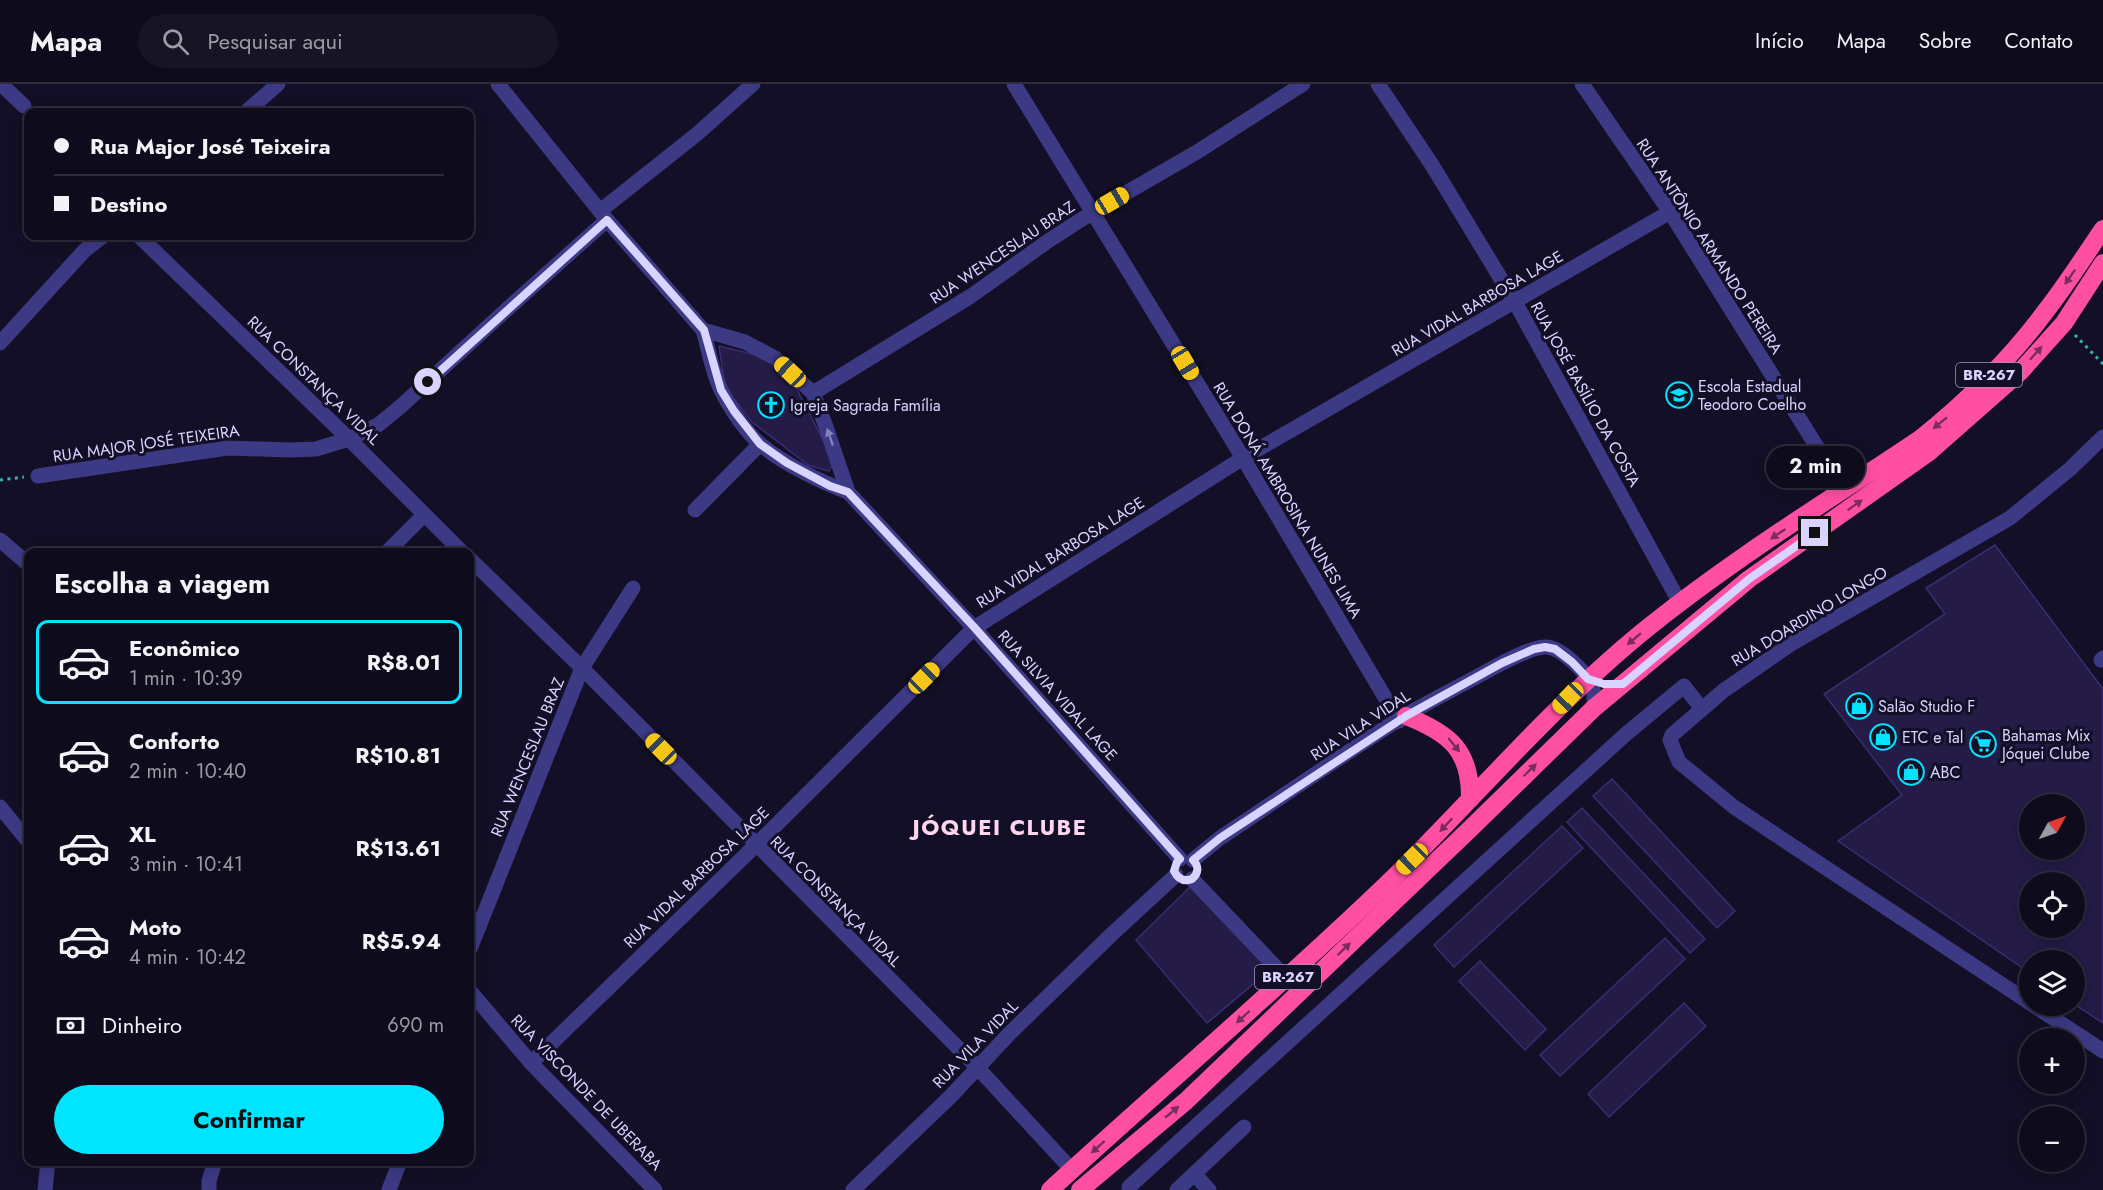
<!DOCTYPE html>
<html lang="pt">
<head>
<meta charset="utf-8">
<style>
  body { margin:0; font-family:Jost,sans-serif; background:#171425; color:#f1f3f6; height:100vh; display:flex; flex-direction:column; font-size:22px; white-space:nowrap }
  * { box-sizing:border-box; margin:0 }
  p { font-size:20px; color:#9b9ba3 }
  .icon { flex:none; width:33px; height:33px; fill:none; stroke:currentColor; stroke-width:2; stroke-linecap:round; stroke-linejoin:round }
  .map { position:relative; flex:1; overflow:hidden }
  .sheet { position:absolute; left:24px; top:464px; width:450px; height:618px; display:flex; flex-direction:column; background:#0e0b1c; border-radius:12px; box-shadow:0 3px 15px #0003,0 0 0 2px #2e2b3b }
  .sheet>* { flex:none }
  .top-card { position:absolute; left:24px; top:24px; width:450px; height:132px; border-radius:12px; box-shadow:0 3px 15px #0003,0 0 0 2px #2e2b3b; display:grid; align-content:center; height:132px; padding:0 30px; background:#0e0b1c }
  .needle { width:39px; rotate:50deg }
  .buttons { position:absolute; left:2019px; top:710px; display:grid; gap:12px }
  .buttons a { display:grid; place-items:center; width:66px; height:66px; border-radius:50%; background:#0e0b1c; box-shadow:0 3px 15px #0003,0 0 0 2px #2e2b3b; font-size:30px }
  .end { position:absolute; width:27px; height:27px; margin:-14px; border:8px solid #d9d4ff; background:#111; box-shadow:0 0 0 3px #111 }
  .from { border-radius:50% }
  .bubble { position:absolute; height:42px; border-radius:21px; background:#0e0b1c; box-shadow:0 3px 15px #0003,0 0 0 2px #2e2b3b; font-size:20px; font-weight:700; line-height:42px; text-align:center }
  .car { position:absolute; width:18px; height:36px; margin:-18px -9px; border-radius:8px; box-shadow:0 0 4px 2px #0007; background:linear-gradient(#f5c518 24%,#345 0 40%,#f5c518 0 76%,#345 0 86%,#f5c518 0) }
  .top-card b { display:flex; align-items:center; gap:21px; height:57px; font-size:22px }
  .top-card b+b { border-top:2px solid #2e2b3b }
  .top-card i { width:15px; height:15px; background:#f1f3f6 }
  ul { padding:0; list-style:none }
  li { display:flex; align-items:center; gap:18px; height:84px; margin:0 12px 9px; padding:0 18px; border:3px solid transparent; border-radius:12px }
  li div { flex:1 }
  li b { display:block; font-size:22px }
  li em { font-style:normal; font-weight:700 }
  li.on { border-color:#00e5ff }
  li>.icon { width:54px; height:54px; stroke-width:1.5 }
  h2 { padding:0 30px; font-size:27px; line-height:72px }
  .pay { display:flex; align-items:center; gap:15px; height:66px; padding:0 30px; font-size:22px }
  .pay p { margin-inline-start:auto }
  .button { display:flex; gap:12px; margin-top:auto; padding:12px 30px }
  .button a { flex:1; height:69px; border-radius:36px; background:#00e5ff; color:#111; font-size:24px; font-weight:700; line-height:69px; text-align:center }
  header { display:flex; align-items:center; gap:36px; box-sizing:border-box; height:84px; padding:0 30px; background:#0e0b1c; border-bottom:2px solid #2e2b3b }
  header strong { font-size:28px }
  nav { display:flex; gap:33px; margin-inline-start:auto; font-size:21px }
  .search { width:420px; height:54px; background:#171425; display:flex; align-items:center; gap:15px; box-sizing:border-box; padding:0 21px; border-radius:33px; color:#9b9ba3; font-size:22px }
  .map>svg:first-child { display:block }
  .building { fill:#241b47; stroke:#3b2d73; stroke-width:1.5; fill-rule:evenodd }
  .lines { fill:none; stroke-linecap:round; stroke-linejoin:round }
  .path { stroke:#2fb8b0; stroke-width:3; stroke-dasharray:3 4.5; stroke-linecap:butt }
  .minor { stroke:#3d3a85; stroke-width:15 }
  .highway { stroke:#ff4fa3; stroke-width:18 }
  .oneway { fill:#7d2c5e }
  .oneway2 { fill:#837fbc }
  .route { stroke:#d9d4ff; stroke-width:8 }
  .labels { text-anchor:middle; stroke-width:6; stroke-linejoin:round; paint-order:stroke }
  .shield { fill:#130f26; stroke:#9e99be; stroke-width:1.5 }
  .shield-label { font-size:15px; font-weight:bold; fill:#d9d4ff }
  .street-label { font-size:16px; fill:#d9d4ff; stroke:#130f26 }
  .poi-label { font-size:16px; fill:#d9d4ff; stroke:#130f26; text-anchor:start }
  .district-label { font-size:22px; font-weight:bold; letter-spacing:1.5px; fill:#ffd6f0; stroke:#130f26 }
</style>
</head>
<body>
<header>
<strong>Mapa</strong>
<div class="search"><svg class="icon" aria-label="search" viewBox="0 0 24 24"><circle cx="10" cy="10" r="6"/><path d="M15 15l6 6"/></svg>Pesquisar aqui</div>
<nav><a>Início</a><a>Mapa</a><a>Sobre</a><a>Contato</a></nav>
</header>
<div class="map">
<svg width="2103" height="1106" viewBox="0 0 2103 1106">
  <rect width="100%" height="100%" fill="#130f26"/>
  <g class="building">
    <polygon points="719,262 764,273 793,298 834,377 829,387 808,381 752,338 725,303"/>
    <path d="M1995 461 2103 605V939L2074 920V876H2030V889L1838 757 1902 711 1824 610 1945 530 1926 504ZM2030 720H2074V765H2030ZM2030 798H2074V843H2030Z"/>
    <polygon points="1612,695 1735,827 1717,844 1593,712"/>
    <polygon points="1582,724 1705,855 1690,869 1567,738"/>
    <polygon points="1562,742 1583,764 1454,883 1434,861"/>
    <polygon points="1191,802 1271,885 1207,939 1136,856"/>
    <polygon points="1665,854 1685,875 1560,992 1540,971"/>
    <polygon points="1480,877 1546,945 1525,966 1459,897"/>
    <polygon points="1684,919 1706,942 1609,1033 1588,1010"/>
  </g>
  <g class="lines">
    <g class="path">
      <polyline points="2075,251 2103,280"/>
      <polyline points="0,396 24,393"/>
    </g>
    <g class="minor">
      <polyline points="1,0 24,22"/>
      <polyline points="498,0 607,136 703,246 745,258 775,274 813,309 825,340 848,408 974,544 1180,775"/>
      <polyline points="1014,0 1243,374 1399,637"/>
      <polyline points="1378,0 1432,81 1515,218 1680,519"/>
      <polyline points="1582,0 1670,128 1844,406"/>
      <polyline points="246,28 278,0"/>
      <polyline points="600,127 697,50 753,0"/>
      <polyline points="139,152 349,355 462,468"/>
      <path d="M703 246C709 266 712 289 722 308 730 324 746 348 760 360 782 379 821 398 848 408"/>
      <polyline points="0,259 85,166 103,152"/>
      <polyline points="813,309 971,212 1048,157 1093,128 1197,68 1303,0"/>
      <polyline points="38,392 227,364 290,366 316,365 349,355 378,341 400,323 504,228 607,136"/>
      <polyline points="695,426 760,360"/>
      <polyline points="0,456 28,480"/>
      <polyline points="387,468 424,431"/>
      <polyline points="470,475 582,584 977,983 1072,1086"/>
      <polyline points="2101,576 2103,574"/>
      <polyline points="0,723 28,757"/>
      <path d="M1193 776 1220 754C1282 713 1343 670 1406 631 1430 617 1454 605 1478 592 1493 584 1529 563 1545 563 1560 562 1587 589 1592 602 1595 609 1594 617 1594 624"/>
      <polyline points="1192,795 1286,894"/>
      <polyline points="470,865 582,584 633,504"/>
      <polyline points="470,907 531,979 655,1106"/>
      <polyline points="2030,919 1734,723 1679,678 1670,656 1672,651 1723,607 1791,560 2010,434 2070,385 2103,353"/>
      <polyline points="2033,921 2103,967"/>
      <polyline points="531,979 756,761 974,544 1243,374 1670,128"/>
      <polyline points="1194,1090 1209,1106"/>
      <polyline points="1129,1103 1626,650 1684,602 1702,625"/>
      <polyline points="45,1106 48,1077"/>
      <polyline points="209,1106 209,1097 215,1077"/>
      <polyline points="389,1106 400,1077"/>
      <polyline points="853,1106 950,1013 1010,949 1112,850 1176,791"/>
      <polyline points="1177,1106 1244,1043"/>
    </g>
    <g class="highway">
      <path d="M1406 632C1449 649 1471 666 1470 715"/>
      <path d="M1050 1106C1162 1003 1279 904 1389 798 1473 716 1549 625 1640 550 1728 478 1826 418 1920 355 1966 318 2010 275 2045 228 2066 201 2084 173 2103 145"/>
      <polyline points="1080,1106 1186,1017 1470,745 1594,624 1749,495 1928,369 2020,288 2064,239 2103,179"/>
    </g>
  </g>
  <defs><path id="oneway-solid" d="M-6-.8H1V-3.2L6.5 0L1 3.2V.8H-6Z" transform="scale(1.5)"/></defs>
  <g class="oneway">
    <use href="#oneway-solid" transform="translate(2070 193) rotate(125)"/>
    <use href="#oneway-solid" transform="translate(2036 269) rotate(-48)"/>
    <use href="#oneway-solid" transform="translate(1940 339) rotate(141)"/>
    <use href="#oneway-solid" transform="translate(1855 421) rotate(-35)"/>
    <use href="#oneway-solid" transform="translate(1778 450) rotate(146)"/>
    <use href="#oneway-solid" transform="translate(1634 555) rotate(140)"/>
    <use href="#oneway-solid" transform="translate(1454 661) rotate(51)"/>
    <use href="#oneway-solid" transform="translate(1530 686) rotate(-44)"/>
    <use href="#oneway-solid" transform="translate(1446 741) rotate(133)"/>
    <use href="#oneway-solid" transform="translate(1344 865) rotate(-44)"/>
    <use href="#oneway-solid" transform="translate(1243 933) rotate(138)"/>
    <use href="#oneway-solid" transform="translate(1172 1028) rotate(-40)"/>
    <use href="#oneway-solid" transform="translate(1098 1063) rotate(138)"/>
  </g>
  <use class="oneway2" href="#oneway-solid" transform="translate(830 353) rotate(-109)"/>
  <g class="lines">
    <path class="route" d="M428 298 607 136 704 246 721 306 734 327 760 360 787 379 830 402 848 408 974 543 1180 775 1177 778 1174 787C1178 795 1184 798 1192 795 1199 789 1199 782 1193 776L1220 754 1406 632 1502 579 1534 565 1545 563 1555 565 1572 578 1588 595 1604 600H1623L1749 495 1815 449"/>
  </g>
  <defs>
    <g id="school-ring" transform="scale(1.35)"><circle r="9.5" fill="#130f26" stroke="#00e5ff" stroke-width="1.5"/><path d="M0-5L7-2L0 1L-7-2ZM-4 1L0 2.5L4 1V4Q0 6-4 4Z" fill="#00e5ff"/></g>
    <g id="church-ring" transform="scale(1.35)"><circle r="9.5" fill="#130f26" stroke="#00e5ff" stroke-width="1.5"/><path d="M-1.2-6h2.4v3.5h3.3v2.4h-3.3V6h-2.4V-.1h-3.3v-2.4h3.3Z" fill="#00e5ff"/></g>
    <g id="shop-ring" transform="scale(1.35)"><circle r="9.5" fill="#130f26" stroke="#00e5ff" stroke-width="1.5"/><path d="M-5-2.5h2.3a2.7 3.5 0 0 1 5.4 0H5L5.5 6h-11ZM-1.5-2.5h3a1.5 2.3 0 0 0-3 0Z" fill="#00e5ff"/></g>
    <g id="supermarket-ring" transform="scale(1.35)"><circle r="9.5" fill="#130f26" stroke="#00e5ff" stroke-width="1.5"/><path d="M-6-5.5h2.5l.6 2H6L4.5 2H-2.5L-4.4-4H-6ZM-1.5 3.2a1.3 1.3 0 1 0 .1 0ZM3 3.2a1.3 1.3 0 1 0 .1 0Z" fill="#00e5ff"/></g>
  </defs>
  <g fill-rule="evenodd">
    <use href="#school-ring" x="1679" y="311"/>
    <use href="#church-ring" x="771" y="321"/>
    <use href="#shop-ring" x="1859" y="622"/>
    <use href="#shop-ring" x="1883" y="653"/>
    <use href="#supermarket-ring" x="1983" y="660"/>
    <use href="#shop-ring" x="1911" y="688"/>
  </g>
  <g class="labels">
    <g class="shield">
      <rect x="1956" y="279" width="66" height="24" rx="4.5"/>
      <rect x="1255" y="881" width="66" height="24" rx="4.5"/>
    </g>
    <g class="shield-label">
      <text x="1989" y="296">BR-267</text>
      <text x="1288" y="898">BR-267</text>
    </g>
    <g class="street-label">
      <text transform="translate(1710 162) rotate(57)" y="6">RUA ANTÔNIO ARMANDO PEREIRA</text>
      <text transform="translate(1002 168) rotate(-34)" y="6">RUA WENCESLAU BRAZ</text>
      <text transform="translate(1477 219) rotate(-30)" y="6">RUA VIDAL BARBOSA LAGE</text>
      <text transform="translate(314 296) rotate(44)" y="6">RUA CONSTANÇA VIDAL</text>
      <text transform="translate(1586 310) rotate(61)" y="6">RUA JOSÉ BASÍLIO DA COSTA</text>
      <text transform="translate(146 359) rotate(-8)" y="6">RUA MAJOR JOSÉ TEIXEIRA</text>
      <text transform="translate(1288 416) rotate(59)" y="6">RUA DONÁ AMBROSINA NUNES LIMA</text>
      <text transform="translate(1060 468) rotate(-32)" y="6">RUA VIDAL BARBOSA LAGE</text>
      <text transform="translate(1809 532) rotate(-31)" y="6">RUA DOARDINO LONGO</text>
      <text transform="translate(1058 611) rotate(48)" y="6">RUA SILVIA VIDAL LAGE</text>
      <text transform="translate(1360 641) rotate(-33)" y="6">RUA VILA VIDAL</text>
      <text transform="translate(527 673) rotate(-68)" y="6">RUA WENCESLAU BRAZ</text>
      <text transform="translate(696 793) rotate(-44)" y="6">RUA VIDAL BARBOSA LAGE</text>
      <text transform="translate(836 817) rotate(45)" y="6">RUA CONSTANÇA VIDAL</text>
      <text transform="translate(975 960) rotate(-46)" y="6">RUA VILA VIDAL</text>
      <text transform="translate(587 1008) rotate(46)" y="6">RUA VISCONDE DE UBERABA</text>
    </g>
    <g class="poi-label">
      <text x="1698" y="308">Escola Estadual<tspan x="1698" dy="18">Teodoro Coelho</tspan></text>
      <text x="790" y="327">Igreja Sagrada Família</text>
      <text x="1878" y="628">Salão Studio F</text>
      <text x="2002" y="657">Bahamas Mix<tspan x="2002" dy="18">Jóquei Clube</tspan></text>
      <text x="1902" y="659">ETC e Tal</text>
      <text x="1930" y="694">ABC</text>
    </g>
    <g class="district-label">
      <text x="1000" y="751">JÓQUEI CLUBE</text>
    </g>
  </g>
</svg>
<div class="buttons">
<a><svg class="needle" viewBox="-14 -14 28 28"><path d="M0-13l5 13h-10z" fill="#e53935"/><path d="M0 13l5-13h-10z" fill="#9b9ba3"/></svg></a>
<a><svg class="icon" aria-label="locate" viewBox="0 0 24 24"><circle cx="12" cy="12" r="6"/><path d="M12 2v4M12 18v4M2 12h4M18 12h4"/></svg></a>
<a><svg class="icon" aria-label="layers" viewBox="0 0 24 24"><path d="M12 4l9 5-9 5-9-5zM3 14l9 5 9-5"/></svg></a>
<a>+</a>
<a>−</a>
</div>
<i class="end from" style="left:428px;top:298px"></i>
<i class="end" style="left:1815px;top:449px"></i>
<div class="bubble" style="left:1766px;top:362px;width:99px">2 min</div>
<i class="car" style="left:1112px;top:117px;rotate:60deg"></i>
<i class="car" style="left:1185px;top:279px;rotate:149deg"></i>
<i class="car" style="left:790px;top:288px;rotate:313deg"></i>
<i class="car" style="left:924px;top:594px;rotate:45deg"></i>
<i class="car" style="left:1568px;top:614px;rotate:224deg"></i>
<i class="car" style="left:661px;top:665px;rotate:315deg"></i>
<i class="car" style="left:1412px;top:775px;rotate:226deg"></i>
<div class="top-card">
<b><i class="from"></i>Rua Major José Teixeira</b>
<b><i></i>Destino</b>
</div>
<section class="sheet">
<h2>Escolha a viagem</h2>
<ul>
<li class="on"><svg class="icon" aria-label="car" viewBox="0 0 24 24"><path d="M5 17H2v-5l4-1 3-4h7l3 4 3 1v5h-3M9 17h6M6 11h13"/><circle cx="7" cy="17" r="2"/><circle cx="17" cy="17" r="2"/></svg><div><b>Econômico</b><p>1 min · 10:39</p></div><em>R$8.01</em></li>
<li><svg class="icon" aria-label="car" viewBox="0 0 24 24"><path d="M5 17H2v-5l4-1 3-4h7l3 4 3 1v5h-3M9 17h6M6 11h13"/><circle cx="7" cy="17" r="2"/><circle cx="17" cy="17" r="2"/></svg><div><b>Conforto</b><p>2 min · 10:40</p></div><em>R$10.81</em></li>
<li><svg class="icon" aria-label="car" viewBox="0 0 24 24"><path d="M5 17H2v-5l4-1 3-4h7l3 4 3 1v5h-3M9 17h6M6 11h13"/><circle cx="7" cy="17" r="2"/><circle cx="17" cy="17" r="2"/></svg><div><b>XL</b><p>3 min · 10:41</p></div><em>R$13.61</em></li>
<li><svg class="icon" aria-label="car" viewBox="0 0 24 24"><path d="M5 17H2v-5l4-1 3-4h7l3 4 3 1v5h-3M9 17h6M6 11h13"/><circle cx="7" cy="17" r="2"/><circle cx="17" cy="17" r="2"/></svg><div><b>Moto</b><p>4 min · 10:42</p></div><em>R$5.94</em></li>
</ul>
<div class="pay"><svg class="icon" aria-label="cash" viewBox="0 0 24 24"><path d="M3 7h18v10H3z"/><circle cx="12" cy="12" r="2"/></svg>Dinheiro<p>690 m</p></div>
<div class="button"><a>Confirmar</a></div>
</section>
</div>
</body>
</html>
